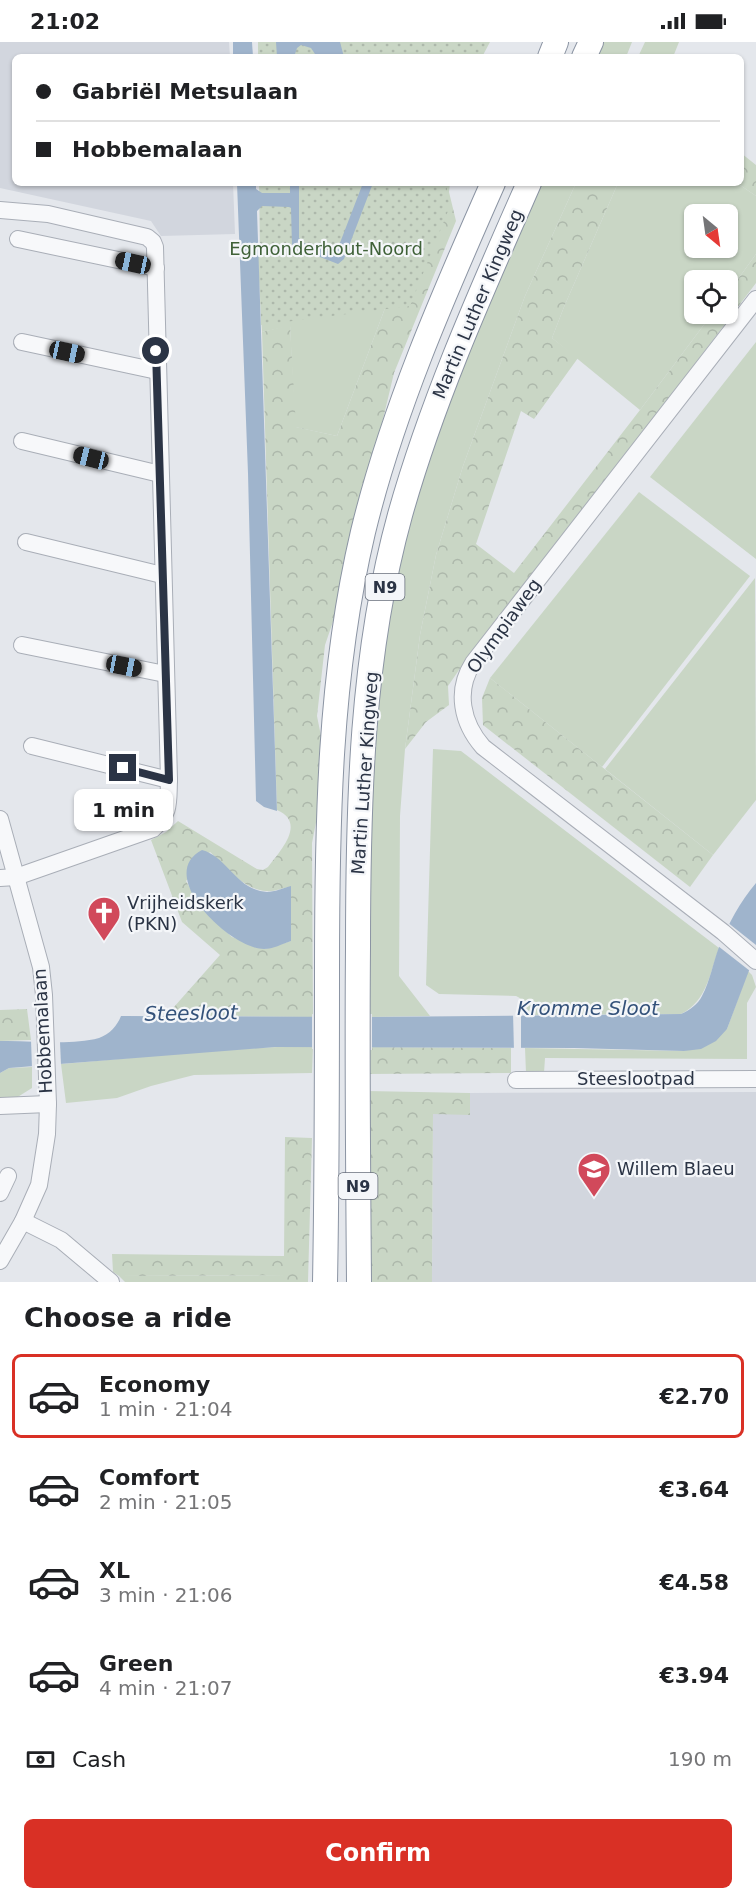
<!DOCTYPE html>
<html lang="en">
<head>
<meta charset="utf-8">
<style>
  body { margin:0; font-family:"DejaVu Sans",sans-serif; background:#f2f2f2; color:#202124; height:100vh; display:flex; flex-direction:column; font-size:22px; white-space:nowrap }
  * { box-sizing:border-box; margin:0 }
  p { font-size:20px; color:#757577 }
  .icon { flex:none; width:33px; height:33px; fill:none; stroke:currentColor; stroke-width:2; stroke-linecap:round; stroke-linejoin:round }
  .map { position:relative; height:1240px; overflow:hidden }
  .side { display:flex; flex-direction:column; background:#fff; flex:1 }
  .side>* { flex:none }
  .hud { position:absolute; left:12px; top:12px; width:732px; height:132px; border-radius:9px; box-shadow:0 2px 4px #0004; display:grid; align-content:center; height:132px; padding:0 24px; background:#fff }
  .needle { width:39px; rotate:151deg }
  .fabs { position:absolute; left:684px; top:162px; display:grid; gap:12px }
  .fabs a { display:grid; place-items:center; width:54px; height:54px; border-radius:9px; background:#fff; box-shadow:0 2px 4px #0004; font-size:30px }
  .end { position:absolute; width:27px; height:27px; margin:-14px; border:8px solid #2b3445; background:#fff; box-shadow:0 0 0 3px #fff }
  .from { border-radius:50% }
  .bubble { position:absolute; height:42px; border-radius:9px; background:#fff; box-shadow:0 2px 4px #0004; font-size:20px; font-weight:600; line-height:42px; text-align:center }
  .car { position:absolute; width:18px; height:36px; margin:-18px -9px; border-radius:8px; box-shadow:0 0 4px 2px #0007; background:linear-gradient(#222 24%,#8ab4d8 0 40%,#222 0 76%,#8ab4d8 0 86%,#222 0) }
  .hud b { display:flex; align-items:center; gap:21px; height:57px; font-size:22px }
  .hud b+b { border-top:2px solid #e0e0e0 }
  .hud i { width:15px; height:15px; background:#202124 }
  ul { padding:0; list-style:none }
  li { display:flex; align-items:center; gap:18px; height:84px; margin:0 12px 9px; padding:0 12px; border:3px solid transparent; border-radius:9px }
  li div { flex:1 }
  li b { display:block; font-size:22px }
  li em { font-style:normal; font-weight:600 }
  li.current { border-color:#d93025 }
  li>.icon { width:54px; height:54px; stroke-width:1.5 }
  h2 { padding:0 24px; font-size:27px; line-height:72px }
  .pay { display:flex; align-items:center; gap:15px; height:66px; padding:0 24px; font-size:22px }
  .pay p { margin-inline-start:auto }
  .primary-button { display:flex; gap:12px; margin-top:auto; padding:12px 24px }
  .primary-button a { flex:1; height:69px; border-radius:9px; background:#d93025; color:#fff; font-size:24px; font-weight:600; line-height:69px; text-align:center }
  .status { display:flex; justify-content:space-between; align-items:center; height:42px; padding:0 30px; background:#fff; direction:ltr }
  .status svg { height:16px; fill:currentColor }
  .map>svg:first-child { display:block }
  .built { fill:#d2d6de }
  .green { fill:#c9d6c5; fill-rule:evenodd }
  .forest { fill:url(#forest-crowns); fill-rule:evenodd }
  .park { fill:url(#park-dots) }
  .water { fill:#9fb4cc }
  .pier { fill:#e4e7ec }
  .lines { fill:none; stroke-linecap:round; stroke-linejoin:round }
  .minor-casing { stroke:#a9aeb7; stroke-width:18 }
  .highway-casing { stroke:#8b94a3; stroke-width:26 }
  .minor { stroke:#f7f8fa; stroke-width:16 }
  .highway { stroke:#fff; stroke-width:24 }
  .route { stroke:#2b3445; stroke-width:8 }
  .labels { text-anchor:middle; stroke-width:4.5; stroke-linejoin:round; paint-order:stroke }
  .shield { fill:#f4f6f9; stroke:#676e7b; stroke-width:1.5 }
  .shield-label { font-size:16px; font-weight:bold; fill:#2b3445 }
  .park-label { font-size:18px; fill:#3f6138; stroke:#f4f6f9 }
  .street-label { font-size:18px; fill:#2b3445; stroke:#f4f6f9 }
  .poi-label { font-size:18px; fill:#2b3445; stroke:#f4f6f9; text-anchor:start }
  .water-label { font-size:20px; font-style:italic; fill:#34527a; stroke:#f4f6f9 }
</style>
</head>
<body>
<div class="status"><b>21:02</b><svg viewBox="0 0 49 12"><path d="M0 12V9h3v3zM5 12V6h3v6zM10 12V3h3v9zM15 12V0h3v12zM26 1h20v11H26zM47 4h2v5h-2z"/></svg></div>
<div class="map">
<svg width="756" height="1240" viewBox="0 0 756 1240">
  <defs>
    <pattern id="forest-crowns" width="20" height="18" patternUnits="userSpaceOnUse" patternTransform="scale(1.5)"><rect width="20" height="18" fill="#c9d6c5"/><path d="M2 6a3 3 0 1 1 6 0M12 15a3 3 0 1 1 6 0" fill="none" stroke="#adb8ab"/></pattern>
    <pattern id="park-dots" width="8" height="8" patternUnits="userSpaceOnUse" patternTransform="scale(1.5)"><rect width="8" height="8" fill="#c9d6c5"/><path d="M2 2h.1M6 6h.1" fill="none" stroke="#adb8ab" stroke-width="1.8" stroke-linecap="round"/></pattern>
  </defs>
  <rect width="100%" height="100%" fill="#e4e7ec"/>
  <g class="built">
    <polygon points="0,0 229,0 230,15 15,15 15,141 233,141 235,192 161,194 151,179 0,146"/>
    <polygon points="756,1050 756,1240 432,1240 433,1071 470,1072 470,1051"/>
  </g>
  <g class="green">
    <polygon points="601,0 632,0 626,15 594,15"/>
    <polygon points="645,0 679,0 673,15 638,15"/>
    <path d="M538 141H576L525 254 463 424 436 513 420 593 405 707 400 774 399 934 430 974 369 975C366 816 366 643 407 488 439 368 490 255 538 141Z"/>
    <path d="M618 141H737L756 154V212L728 251V238H694V272H712L640 368 552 296 564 265ZM694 172H728V206H694Z"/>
    <polygon points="411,197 337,394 295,385 290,284 262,290 257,202"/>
    <polygon points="756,300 756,517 650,435"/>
    <polygon points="639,450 750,534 602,725 490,636"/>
    <polygon points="755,536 756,758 713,813 605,727"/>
    <path d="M433 707 461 709 719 906C710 931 707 959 681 972L525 973C524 963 525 958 516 954L439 952 426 943Z"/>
    <polygon points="748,929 752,933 756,945 747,961 747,1017 545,1016 544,1031 526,1031 525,1006 684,1009 727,987"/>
    <path d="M313 1004 312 1031 194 1033 151 1044 117 1056 66 1061 61 1022C145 1015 229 1005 313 1004Z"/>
    <polygon points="32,1025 32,1046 16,1056 0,1056 0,1031 9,1026"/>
    <polygon points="287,1233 287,1240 125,1240 119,1234"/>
  </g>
  <g class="forest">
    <polygon points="741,111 756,123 756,154 737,141 741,141"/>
    <path d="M427 141H450L449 150 456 179 394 331 339 562 325 603 317 674 322 699 319 765 312 801 313 975 166 974 220 913 182 880 151 798 166 790 178 779 257 827 263 828 268 825C280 809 307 781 277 768L262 290 290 283 296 385 337 394 411 197ZM210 810C227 825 242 847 266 849 273 850 283 846 290 845L291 899 265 907 232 895 202 867 186 839Z"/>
    <polygon points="576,141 618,141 564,265 552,296 578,316 534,377 521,369 476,502 514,531 640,368 712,272 728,272 728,251 756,212 756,241 657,372 470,612 448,644 449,663 426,680 405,707 420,593 436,513 463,424 525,254"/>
    <polygon points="490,636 713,813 690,845 483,683 482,656"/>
    <polygon points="27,967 31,998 0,999 0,968"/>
    <polygon points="368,1005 511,1006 511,1031 368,1032"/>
    <polygon points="367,1049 470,1051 470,1073 433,1072 432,1240 368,1240"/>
    <polygon points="285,1095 312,1096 308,1240 287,1240 287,1233 119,1234 113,1230 112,1212 284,1214"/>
  </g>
  <g class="park">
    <polygon points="258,0 490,0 482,15 258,15"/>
    <polygon points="259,141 447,141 447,151 450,164 410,264 261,283"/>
  </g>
  <g class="water">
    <polygon points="233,0 252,0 253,15 233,15"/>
    <polygon points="276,0 340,0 344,15 317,15 311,6 301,3 297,6 294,15 277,15"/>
    <polygon points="237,141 256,141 256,147 262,151 290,151 290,141 299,141 299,196 304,201 331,210 338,206 363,141 373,141 344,217 338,222 292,204 291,166 289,165 262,164 257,169 277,769 264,765 256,759 248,431"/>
    <path d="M202 808C228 815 236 848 267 850 274 850 284 846 291 844V899C282 902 273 907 264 907 230 907 154 833 202 808Z"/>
    <path d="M756 841V910L727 987 716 999 701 1007 684 1009 574 1006 275 1005 9 1026 0 1031V999C31 998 69 1004 99 996 110 992 117 984 121 974L369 975 681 972C690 968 698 962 702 954 710 939 713 921 719 905 728 882 740 860 756 841Z"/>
  </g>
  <g class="pier">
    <polygon points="727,880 756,903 756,914 750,929 718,904"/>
    <polygon points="513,970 521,970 521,1009 514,1009"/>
    <polygon points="312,972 316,973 372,972 372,1008 312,1007"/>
    <polygon points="31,998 60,1000 61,1023 32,1026"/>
  </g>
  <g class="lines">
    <g class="minor-casing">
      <g id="minor">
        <path d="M0 168 48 172 147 195 153 200 155 205 169 738C168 760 171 771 153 787L16 835 0 836"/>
        <polyline points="18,197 156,226"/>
        <path d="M756 257 473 621C455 649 462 681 483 705L723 890 756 919"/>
        <polyline points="22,300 157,329"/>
        <polyline points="22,399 160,432"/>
        <polyline points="26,500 162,533"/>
        <polyline points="22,603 165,632"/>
        <polyline points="32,704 169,738"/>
        <polyline points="0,777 41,925 44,953 48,1062 47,1092 39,1143 23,1179 0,1219"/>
        <polyline points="516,1038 756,1037"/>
        <polyline points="0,1064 48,1062"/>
        <polyline points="0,1151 8,1134"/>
        <polyline points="23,1179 61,1198 111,1240"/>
      </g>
    </g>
    <g class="highway-casing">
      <g id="highway">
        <polyline points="550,15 556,0"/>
        <polyline points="584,15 591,0"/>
        <path d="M325 1240C327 1136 327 1033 327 929 327 782 329 634 363 490 392 370 443 254 493 141"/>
        <path d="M359 1240C358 1129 357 1017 358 906 358 761 361 614 400 473 432 359 481 250 529 141"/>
      </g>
    </g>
    <use href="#minor" class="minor"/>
    <use href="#highway" class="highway"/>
  </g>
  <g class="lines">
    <polyline class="route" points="123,726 169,738 156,309"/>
  </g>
  <defs>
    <g id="church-pin" transform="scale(1.725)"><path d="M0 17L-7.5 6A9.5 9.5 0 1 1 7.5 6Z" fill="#d1495b" stroke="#f4f6f9"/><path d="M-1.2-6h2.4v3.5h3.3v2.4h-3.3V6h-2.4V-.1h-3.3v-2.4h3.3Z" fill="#fff"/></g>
    <g id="school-pin" transform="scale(1.725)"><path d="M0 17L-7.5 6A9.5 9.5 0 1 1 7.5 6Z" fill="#d1495b" stroke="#f4f6f9"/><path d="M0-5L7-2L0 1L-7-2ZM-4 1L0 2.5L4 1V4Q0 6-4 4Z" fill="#fff"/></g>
  </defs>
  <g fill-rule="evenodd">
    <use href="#church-pin" x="104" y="871"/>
    <use href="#school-pin" x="594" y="1127"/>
  </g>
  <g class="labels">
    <g class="shield">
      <rect x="365.5" y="532" width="39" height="26" rx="4.5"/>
      <rect x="338.5" y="1131" width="39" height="26" rx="4.5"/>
    </g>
    <g class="shield-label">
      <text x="385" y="551">N9</text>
      <text x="358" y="1150">N9</text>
    </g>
    <g class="park-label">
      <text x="326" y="213">Egmonderhout-Noord</text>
    </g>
    <g class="street-label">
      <text transform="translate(478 262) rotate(-67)" y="6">Martin Luther Kingweg</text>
      <text transform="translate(504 584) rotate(-54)" y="6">Olympiaweg</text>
      <text transform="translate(365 731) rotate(-86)" y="6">Martin Luther Kingweg</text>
      <text transform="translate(43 989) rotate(-93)" y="6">Hobbemalaan</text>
      <text x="636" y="1043">Steeslootpad</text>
    </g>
    <g class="poi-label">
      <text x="127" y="867">Vrijheidskerk<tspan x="127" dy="21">(PKN)</tspan></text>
      <text x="617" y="1133">Willem Blaeu</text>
    </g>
    <g class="water-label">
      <text x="588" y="973">Kromme Sloot</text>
      <text transform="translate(191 971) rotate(-1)" y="7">Steesloot</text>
    </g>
  </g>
</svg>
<div class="fabs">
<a><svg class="needle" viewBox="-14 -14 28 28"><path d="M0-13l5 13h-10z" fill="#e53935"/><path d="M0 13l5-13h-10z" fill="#757577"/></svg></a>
<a><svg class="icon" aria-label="locate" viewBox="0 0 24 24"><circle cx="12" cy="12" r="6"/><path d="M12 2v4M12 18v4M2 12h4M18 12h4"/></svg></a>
</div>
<i class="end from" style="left:156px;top:309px"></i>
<i class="end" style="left:123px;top:726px"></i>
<div class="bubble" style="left:74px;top:747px;width:99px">1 min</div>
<i class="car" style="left:133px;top:221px;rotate:282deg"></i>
<i class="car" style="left:67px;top:310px;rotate:102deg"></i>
<i class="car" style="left:91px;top:416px;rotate:284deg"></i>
<i class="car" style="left:124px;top:624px;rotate:101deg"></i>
<div class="hud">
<b><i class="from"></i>Gabriël Metsulaan</b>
<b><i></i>Hobbemalaan</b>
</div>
</div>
<section class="side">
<h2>Choose a ride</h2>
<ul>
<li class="current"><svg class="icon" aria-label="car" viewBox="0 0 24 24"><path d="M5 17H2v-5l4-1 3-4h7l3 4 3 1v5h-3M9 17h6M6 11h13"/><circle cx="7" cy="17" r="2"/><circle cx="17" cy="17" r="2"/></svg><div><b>Economy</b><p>1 min · 21:04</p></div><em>€2.70</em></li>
<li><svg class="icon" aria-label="car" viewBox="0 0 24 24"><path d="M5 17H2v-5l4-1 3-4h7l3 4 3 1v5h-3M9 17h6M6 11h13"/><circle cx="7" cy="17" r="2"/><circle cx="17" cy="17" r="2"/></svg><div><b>Comfort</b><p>2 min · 21:05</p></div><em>€3.64</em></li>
<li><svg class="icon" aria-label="car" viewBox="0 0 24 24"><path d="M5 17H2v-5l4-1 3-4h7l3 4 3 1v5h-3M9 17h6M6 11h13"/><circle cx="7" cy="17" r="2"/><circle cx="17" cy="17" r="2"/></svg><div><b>XL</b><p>3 min · 21:06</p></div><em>€4.58</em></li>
<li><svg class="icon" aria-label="car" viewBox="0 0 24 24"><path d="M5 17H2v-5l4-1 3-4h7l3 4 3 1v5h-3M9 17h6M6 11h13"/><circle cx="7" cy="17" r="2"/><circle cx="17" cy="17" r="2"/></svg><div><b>Green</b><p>4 min · 21:07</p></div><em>€3.94</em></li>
</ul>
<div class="pay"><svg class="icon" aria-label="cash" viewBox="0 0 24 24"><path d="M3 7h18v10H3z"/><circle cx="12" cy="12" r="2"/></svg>Cash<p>190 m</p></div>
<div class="primary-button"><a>Confirm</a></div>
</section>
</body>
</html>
